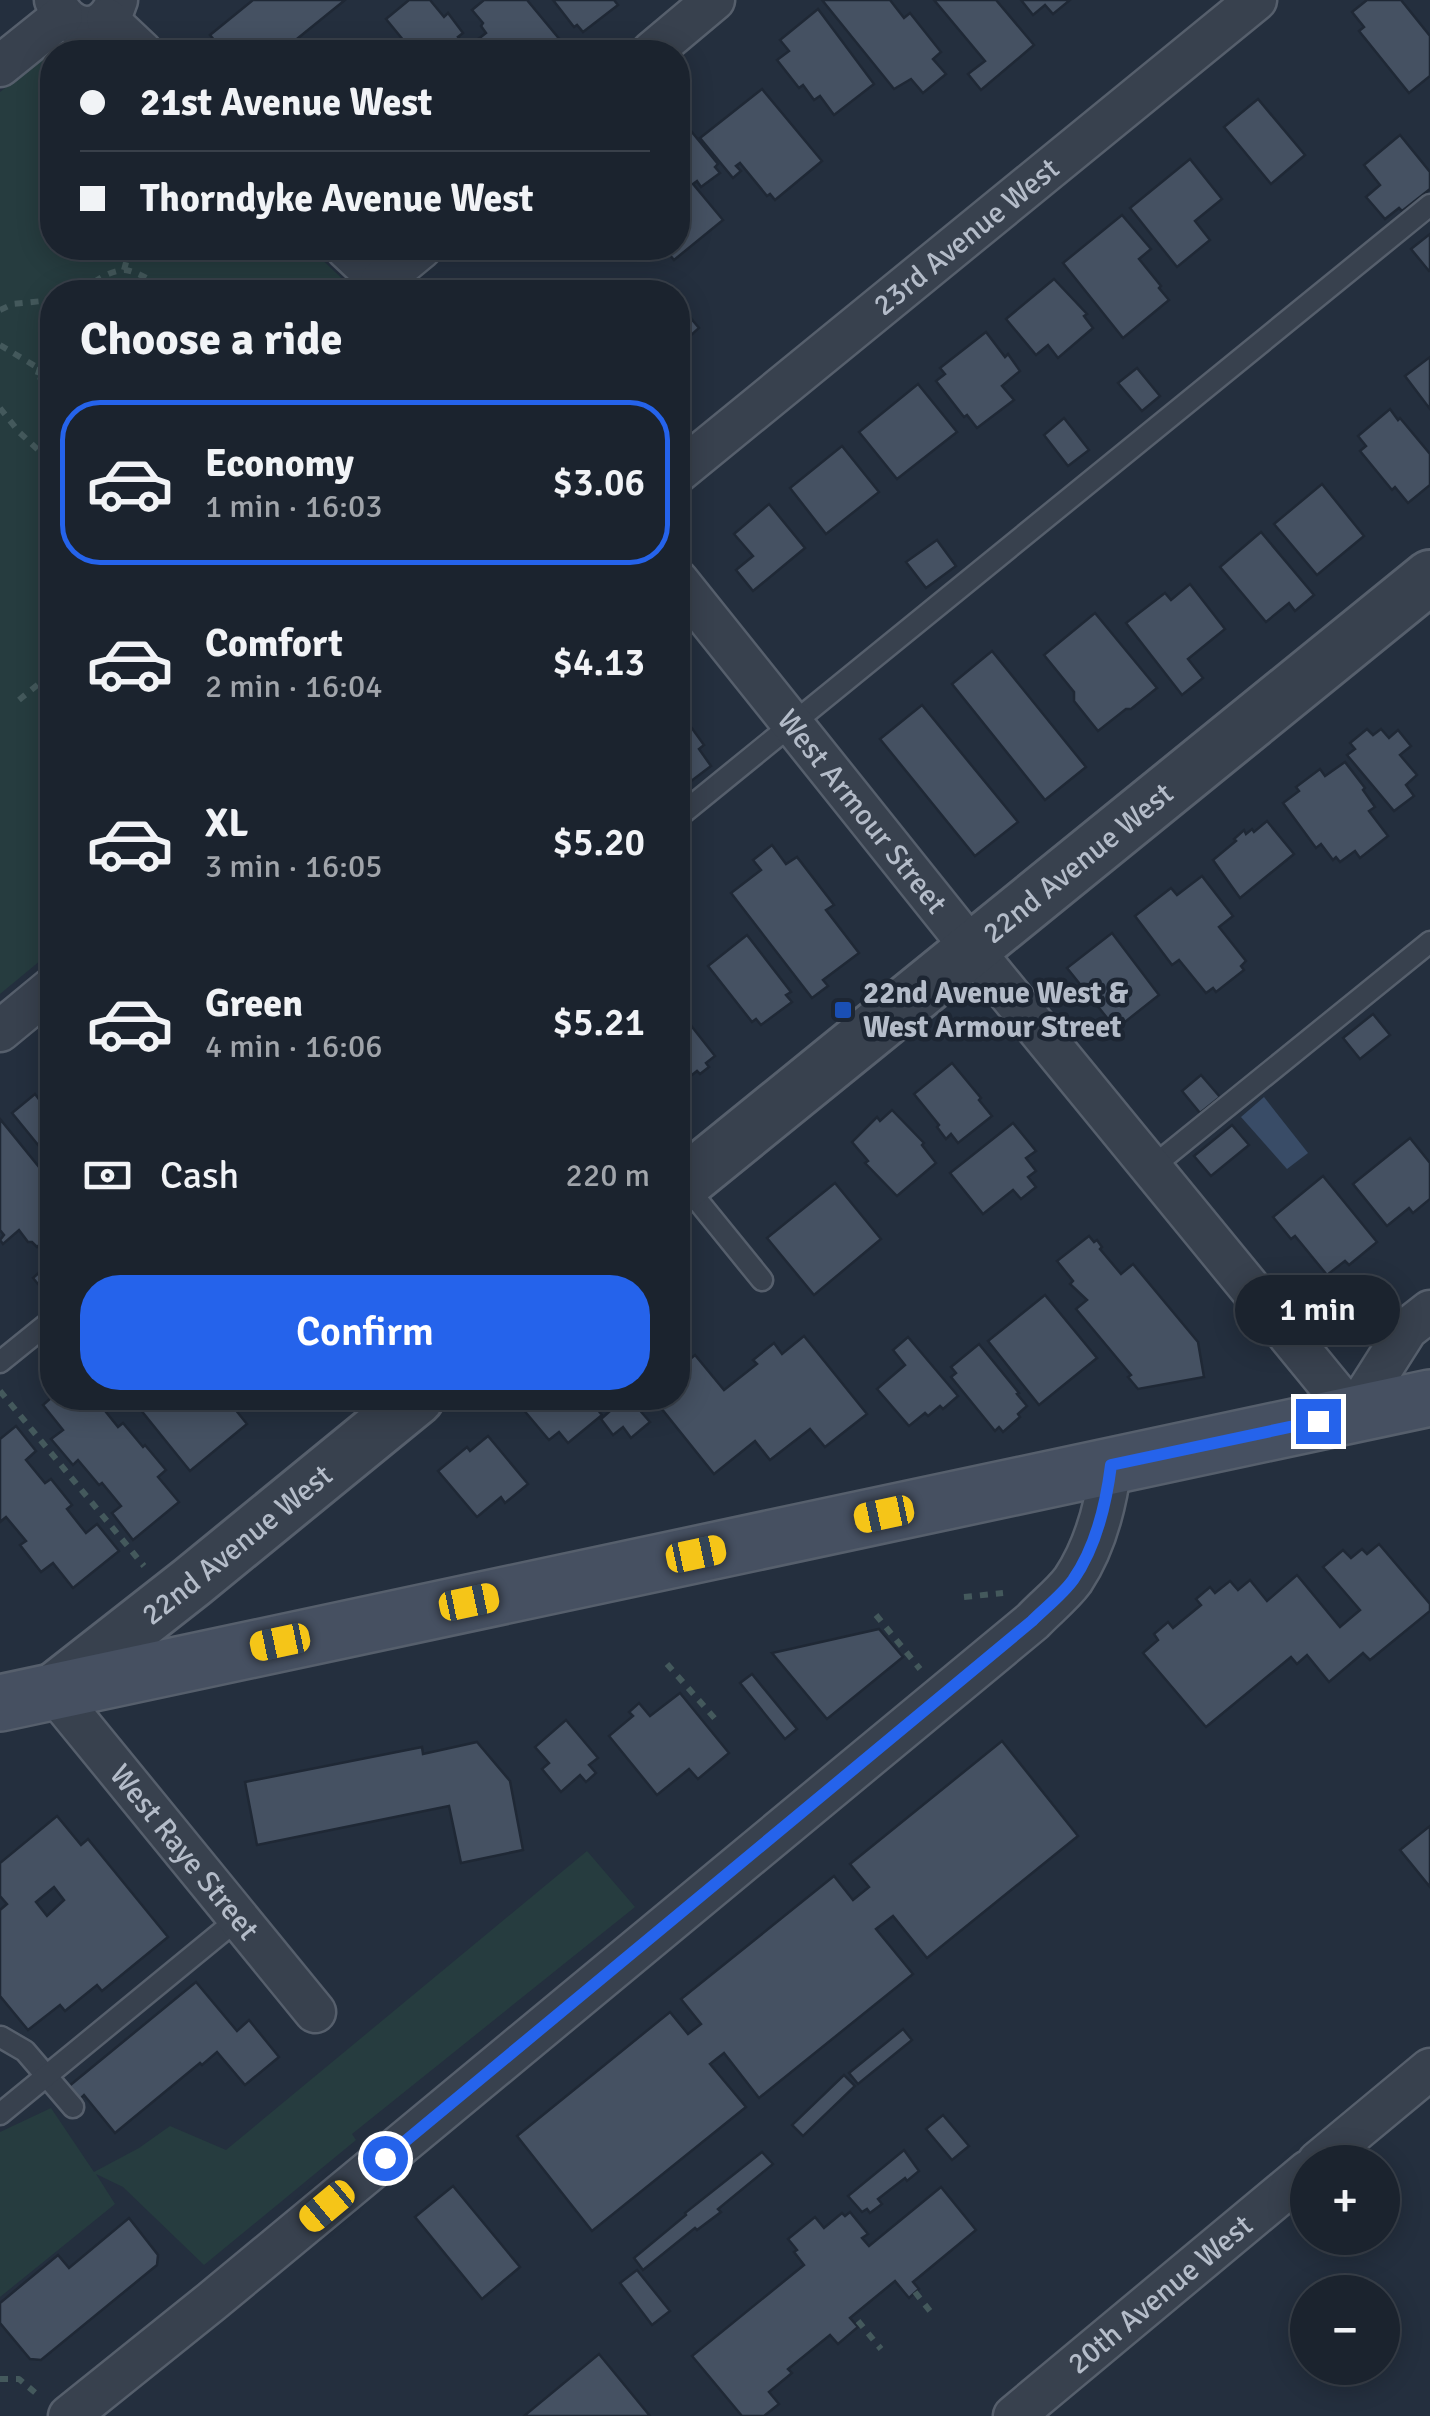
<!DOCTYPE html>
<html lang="en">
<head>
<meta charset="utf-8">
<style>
  body { margin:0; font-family:Signika,sans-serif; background:#242b36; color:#f1f3f6; height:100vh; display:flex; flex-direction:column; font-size:38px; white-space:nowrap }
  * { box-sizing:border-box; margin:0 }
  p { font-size:32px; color:#a0a4aa }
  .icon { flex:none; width:55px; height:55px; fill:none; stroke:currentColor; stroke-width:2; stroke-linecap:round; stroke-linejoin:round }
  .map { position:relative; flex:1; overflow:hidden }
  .side { position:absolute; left:40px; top:280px; width:650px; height:1130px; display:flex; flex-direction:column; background:#1b232e; border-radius:40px; box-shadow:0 5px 25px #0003,0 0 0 2px #39404a }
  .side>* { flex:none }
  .guide { position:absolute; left:40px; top:40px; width:650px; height:220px; border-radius:40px; box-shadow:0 5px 25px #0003,0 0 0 2px #39404a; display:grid; align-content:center; height:220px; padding:0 40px; background:#1b232e }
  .fabs { position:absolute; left:1290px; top:2145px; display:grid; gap:20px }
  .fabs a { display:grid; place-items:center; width:110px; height:110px; border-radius:50%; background:#1b232e; box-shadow:0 5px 25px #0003,0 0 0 2px #39404a; font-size:50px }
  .end { position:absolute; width:45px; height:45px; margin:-22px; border:12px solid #2563eb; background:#fff; box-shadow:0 0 0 5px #fff }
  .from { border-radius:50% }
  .bubble { position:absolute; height:70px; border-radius:35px; background:#1b232e; box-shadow:0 5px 25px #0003,0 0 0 2px #39404a; font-size:32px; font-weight:600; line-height:70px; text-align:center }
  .car { position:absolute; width:30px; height:60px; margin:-30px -15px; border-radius:12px; box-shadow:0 0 8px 2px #0007; background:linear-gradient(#f5c518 24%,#345 0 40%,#f5c518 0 76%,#345 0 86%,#f5c518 0) }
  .guide b { display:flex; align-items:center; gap:35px; height:95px; font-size:38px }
  .guide b+b { border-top:2px solid #39404a }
  .guide i { width:25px; height:25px; background:#f1f3f6 }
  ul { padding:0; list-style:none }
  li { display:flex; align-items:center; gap:30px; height:165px; margin:0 20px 15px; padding:0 20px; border:5px solid transparent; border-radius:40px }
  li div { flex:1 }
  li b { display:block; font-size:38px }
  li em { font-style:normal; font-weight:600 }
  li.active { border-color:#2563eb }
  li>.icon { width:90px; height:90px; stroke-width:1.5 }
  h2 { padding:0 40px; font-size:45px; line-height:120px }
  .pay { display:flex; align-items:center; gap:25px; height:110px; padding:0 40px; font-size:38px }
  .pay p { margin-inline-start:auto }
  .primary-button { display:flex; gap:20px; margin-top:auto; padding:20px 40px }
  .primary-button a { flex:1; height:115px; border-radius:40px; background:#2563eb; color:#fff; font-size:40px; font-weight:600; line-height:115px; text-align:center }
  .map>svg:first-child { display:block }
  .green { fill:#263c3f }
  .water { fill:#394c67 }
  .building { fill:#455162; stroke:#1f2835; stroke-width:2.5; fill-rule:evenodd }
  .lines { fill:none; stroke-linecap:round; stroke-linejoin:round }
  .service-casing { stroke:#565f6c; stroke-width:25 }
  .minor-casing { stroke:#565f6c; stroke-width:45 }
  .tertiary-casing { stroke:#565f6c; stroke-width:58 }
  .secondary-casing { stroke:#565f6c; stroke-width:60 }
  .path { stroke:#44595c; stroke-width:6; stroke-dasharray:8 8; stroke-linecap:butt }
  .service { stroke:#38414e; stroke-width:20 }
  .minor { stroke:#38414e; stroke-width:40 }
  .tertiary { stroke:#38414e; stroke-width:52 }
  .secondary { stroke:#465061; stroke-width:55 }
  .route { stroke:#2563eb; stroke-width:12 }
  .transit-dot { fill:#1a4fb4; stroke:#1d2633; stroke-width:4 }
  .labels { text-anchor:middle; stroke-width:9; stroke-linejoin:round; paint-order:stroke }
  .street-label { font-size:30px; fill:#b4bcc9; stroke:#1d2633 }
  .poi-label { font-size:30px; font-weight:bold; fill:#b4bcc9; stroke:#1d2633; text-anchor:start }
</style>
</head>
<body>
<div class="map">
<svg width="1430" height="2416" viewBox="0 0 1430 2416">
  <rect width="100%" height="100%" fill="#242f3e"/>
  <g class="green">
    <polygon points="76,39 101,43 111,52 52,52 52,248 310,248 356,292 52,292 52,951 0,994 0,92 63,42"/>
    <polygon points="587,1851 635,1907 352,2134 356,2140 204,2265 123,2187 96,2174 115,2204 0,2297 0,2132 51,2108 94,2172 139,2148 170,2126 226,2150"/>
  </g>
  <polygon class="water" points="1264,1097 1308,1153 1287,1169 1241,1117"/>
  <g class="building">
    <polygon points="253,0 345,0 292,43 297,49 293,52 224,52 210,35"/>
    <polygon points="409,0 430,0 444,17 448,13 463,33 458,37 471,52 413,52 386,19"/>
    <polygon points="484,0 527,0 566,47 559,52 504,52 501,50 498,52 488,52 477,40 486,33 481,26 483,23 472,10"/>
    <polygon points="553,0 614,0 618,5 583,32 577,25 574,27"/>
    <polygon points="822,0 890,0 904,18 910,13 941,52 933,59 946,74 923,93 911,79 894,89"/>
    <polygon points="934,0 996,0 1034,45 981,90 968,74 985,61"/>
    <polygon points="1021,0 1070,0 1053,14 1045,5 1033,15"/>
    <polygon points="1367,0 1401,0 1430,36 1430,76 1409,93 1359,31 1364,27 1352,12"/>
    <polygon points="818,9 874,84 834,115 820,96 814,100 803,85 799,88 777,60 789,51 780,40"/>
    <polygon points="762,89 822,161 775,200 770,194 767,196 740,163 736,166 741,171 733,178 700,138"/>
    <polygon points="1258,99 1305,155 1271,184 1224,127"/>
    <polygon points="691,131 718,164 715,167 720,173 701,187 697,181 693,184 723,220 674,260 664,248 678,248 678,142"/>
    <polygon points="1400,135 1430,172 1430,189 1402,211 1399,208 1385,219 1366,197 1380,185 1364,165"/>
    <polygon points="1190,159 1222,199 1195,221 1210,240 1177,267 1130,208"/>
    <polygon points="1122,215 1151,249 1139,259 1161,286 1159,288 1169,300 1123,338 1063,263"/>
    <polygon points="1430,234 1430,270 1429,271 1411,249"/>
    <polygon points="1054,279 1087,314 1084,316 1093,328 1058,358 1048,345 1036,355 1006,319"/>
    <polygon points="658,280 669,292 644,292"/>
    <polygon points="678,303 699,328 678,347"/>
    <polygon points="986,332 1005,357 1008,354 1020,371 1002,386 1014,400 977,428 967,415 964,417 936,381 945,374 940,368"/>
    <polygon points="1430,357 1430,409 1405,376"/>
    <polygon points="1137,368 1160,396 1142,411 1118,383"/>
    <polygon points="918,384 957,432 897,479 859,432"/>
    <polygon points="1390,409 1398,420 1400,418 1430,454 1430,485 1408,503 1395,487 1392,490 1360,451 1366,446 1358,436"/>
    <polygon points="1064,418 1089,450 1068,466 1044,435"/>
    <polygon points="842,446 879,492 826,534 790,488"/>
    <polygon points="1322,484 1364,536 1317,575 1274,524"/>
    <polygon points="769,504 805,548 753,591 736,570 753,556 734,534"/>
    <polygon points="1261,532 1314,595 1295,611 1289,603 1266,622 1220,567"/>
    <polygon points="937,540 956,566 926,588 906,562"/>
    <polygon points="1190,584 1225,629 1188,659 1203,678 1182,695 1126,623 1165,593 1171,600"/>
    <polygon points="1095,613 1157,688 1131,709 1126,709 1098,731 1074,701 1074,692 1044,655"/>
    <polygon points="992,651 1086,767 1045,800 952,684"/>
    <polygon points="922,705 1018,822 975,856 880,739"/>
    <polygon points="678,709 704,745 699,749 711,766 678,791"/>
    <polygon points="1367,729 1373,735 1381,729 1389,738 1398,730 1411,746 1400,755 1417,775 1406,785 1414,796 1394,811 1347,755 1355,749 1350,743"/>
    <polygon points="1345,762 1365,788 1363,790 1375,807 1369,811 1388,836 1360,858 1355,851 1340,862 1336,857 1333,860 1321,844 1316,848 1283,803 1299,791 1296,787 1320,769 1325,776"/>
    <polygon points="1267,821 1294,854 1240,898 1213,860 1236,841 1234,839 1244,830 1246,834 1252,829 1254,832"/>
    <polygon points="772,845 786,864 797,857 834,905 826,910 859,953 823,980 828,986 812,998 731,893 761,870 753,860"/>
    <polygon points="1202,876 1233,916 1219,927 1246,961 1241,966 1244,970 1216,992 1213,988 1206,993 1179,960 1172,965 1135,916 1171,888 1177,895"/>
    <polygon points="1112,933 1159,995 1116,1029 1067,968"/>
    <polygon points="747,935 791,992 786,995 792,1002 761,1025 756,1019 752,1022 708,966"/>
    <polygon points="678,1009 715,1056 706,1063 709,1067 700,1074 697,1071 678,1086"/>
    <polygon points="1373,1014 1390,1035 1360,1059 1343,1038"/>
    <polygon points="952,1063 981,1098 979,1100 992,1116 958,1143 951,1134 946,1139 937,1127 939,1125 914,1094"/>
    <polygon points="1201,1075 1220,1097 1200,1113 1182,1091"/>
    <polygon points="52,1093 52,1162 12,1113 35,1094 41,1102"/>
    <polygon points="892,1110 924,1143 922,1145 936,1163 897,1196 865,1163 868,1161 852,1142 877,1117 880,1121"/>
    <polygon points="0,1119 52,1183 52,1234 37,1247 32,1242 28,1242 19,1230 3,1244 0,1240 4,1235 0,1230"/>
    <polygon points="1013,1123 1036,1151 1026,1158 1036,1171 1028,1177 1036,1187 1021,1199 1013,1190 983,1214 950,1173"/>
    <polygon points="1232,1125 1249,1145 1211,1176 1194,1156"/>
    <polygon points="1410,1138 1430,1163 1430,1199 1413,1213 1409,1208 1387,1226 1353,1184"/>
    <polygon points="1323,1176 1377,1242 1349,1265 1345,1261 1327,1275 1295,1236 1291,1239 1273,1217"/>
    <polygon points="835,1183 881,1239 814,1295 767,1238"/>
    <polygon points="1089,1236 1094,1242 1097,1240 1102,1247 1100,1249 1121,1274 1133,1264 1198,1342 1204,1377 1138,1389 1128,1377 1131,1375 1076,1309 1087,1300 1070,1284 1073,1281 1057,1261"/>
    <polygon points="52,1261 52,1301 33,1278"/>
    <polygon points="1045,1295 1097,1358 1039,1405 988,1341"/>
    <polygon points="804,1336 867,1414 825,1447 810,1429 770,1460 755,1441 714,1474 653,1398 678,1398 678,1369 695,1355 724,1390 757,1364 753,1360 774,1343 782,1354"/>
    <polygon points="908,1337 958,1396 943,1409 940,1406 928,1416 925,1413 909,1426 877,1389 905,1365 893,1350"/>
    <polygon points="979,1344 1019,1393 1017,1394 1027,1406 1018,1414 1020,1417 1003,1432 999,1427 995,1431 951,1377 956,1373 951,1367"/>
    <polygon points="52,1397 104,1398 98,1402 118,1427 123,1423 143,1447 145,1445 166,1470 158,1477 179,1502 133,1540 112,1513 121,1506 102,1483 99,1485 78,1460 73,1465 51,1439 63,1430 43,1405"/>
    <polygon points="154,1398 226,1398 247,1424 190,1471 140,1409"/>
    <polygon points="249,1398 277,1398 264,1409 259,1403 256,1405"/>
    <polygon points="535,1398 597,1398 599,1400 593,1404 602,1415 568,1443 559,1432 549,1440 522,1408"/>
    <polygon points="619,1398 629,1398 650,1422 631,1438 623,1427 613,1435 601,1419 610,1411 607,1407"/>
    <polygon points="16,1426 36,1451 26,1460 45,1483 51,1479 72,1505 67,1509 86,1533 97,1524 119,1551 73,1588 53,1563 41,1572 20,1545 26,1541 6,1517 0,1522 0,1439"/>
    <polygon points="488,1436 528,1484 505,1503 501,1497 477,1517 438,1471 467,1447 470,1451"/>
    <polygon points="1379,1544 1430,1604 1430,1611 1370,1660 1363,1653 1329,1682 1307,1655 1297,1664 1291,1657 1206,1727 1143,1653 1158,1640 1154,1634 1168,1622 1173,1628 1201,1605 1196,1599 1210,1587 1215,1593 1230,1581 1238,1590 1250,1580 1267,1601 1297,1575 1340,1627 1360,1610 1323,1567 1343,1550 1351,1558 1362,1549 1367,1554"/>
    <polygon points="879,1629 903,1657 827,1719 772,1653"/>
    <polygon points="752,1674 797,1729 785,1739 740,1683"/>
    <polygon points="680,1693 729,1753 698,1779 689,1769 657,1795 609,1736 633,1716 629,1712 639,1703 650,1716"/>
    <polygon points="566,1720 598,1758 589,1765 596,1773 586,1782 580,1775 561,1792 542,1769 549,1763 535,1747"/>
    <polygon points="1002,1741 1078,1836 927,1958 893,1916 876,1929 913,1974 759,2098 724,2053 710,2064 746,2107 592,2231 517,2136 670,2012 688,2034 701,2024 681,1999 834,1876 853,1900 869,1887 850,1864"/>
    <polygon points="477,1742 510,1781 523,1850 461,1863 449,1806 257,1845 245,1782 422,1747 423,1754"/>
    <path d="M57 1816 81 1845 88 1839 168 1937 102 1991 97 1985 65 2011 60 2005 28 2030 0 1996V1910L7 1904 0 1896V1863ZM54 1887 64 1900 47 1916 36 1902Z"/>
    <polygon points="1430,1826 1430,1887 1400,1850"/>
    <polygon points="196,1982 237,2031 249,2020 279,2057 245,2085 217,2052 202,2065 200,2063 115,2133 84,2095 79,2100 68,2087"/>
    <polygon points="903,2029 912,2040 858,2084 849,2073"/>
    <polygon points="844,2075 855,2086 803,2136 792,2125"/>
    <polygon points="943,2115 969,2146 952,2160 926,2129"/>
    <polygon points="904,2150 919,2171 907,2181 905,2178 878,2199 882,2204 870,2213 867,2209 862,2212 848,2196"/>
    <polygon points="762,2152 773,2164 718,2209 721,2212 697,2230 695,2228 643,2270 634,2258 686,2215 685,2213"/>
    <polygon points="453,2186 520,2267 482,2299 415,2217"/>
    <polygon points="941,2187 976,2230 913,2282 919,2289 909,2298 895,2281 850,2318 858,2327 838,2344 830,2335 788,2369 792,2373 769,2392 779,2404 764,2416 742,2416 692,2356 804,2265 794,2252 797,2250 788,2239 815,2217 824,2228 842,2213 845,2216 850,2212 868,2234 862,2238 869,2246"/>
    <polygon points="129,2218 158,2255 157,2265 41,2360 30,2359 0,2323 0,2303 58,2255 69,2268"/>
    <polygon points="637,2270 670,2311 652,2325 620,2283"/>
    <polygon points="599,2354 650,2416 524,2416"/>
  </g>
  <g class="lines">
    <g class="service-casing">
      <g id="service">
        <polyline points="678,817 1430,205"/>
        <polyline points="1151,1168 1430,942"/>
        <polyline points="685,1185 762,1280"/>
        <polyline points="0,1362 52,1320"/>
        <polyline points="1,2037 25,2051 73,2107"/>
        <polyline points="0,2114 239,1918"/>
      </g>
    </g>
    <g class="minor-casing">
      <g id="minor">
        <path d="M55 0C67 35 106 37 117 0"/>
        <polyline points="107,19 142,52"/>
        <polyline points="652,52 714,0"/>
        <polyline points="0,66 62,16"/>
        <polyline points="346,248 393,292"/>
        <polyline points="381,281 421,248"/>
        <path id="s1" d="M678 472 1256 0"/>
        <path id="s2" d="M678 581 973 950 1353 1414 1407 1329 1430 1311"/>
        <polyline points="0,1031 52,988"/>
        <path id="s3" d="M53 1691 315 2012"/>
        <polyline points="1318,2162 1430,2069"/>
        <path d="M69 2416 211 2302 1033 1621C1045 1608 1062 1595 1073 1580 1095 1547 1106 1504 1111 1465"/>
        <path id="s4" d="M1014 2416 1308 2171"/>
      </g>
    </g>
    <g class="tertiary-casing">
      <g id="tertiary">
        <path id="s5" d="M678 1188 1430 577"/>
        <path id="s6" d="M53 1691 192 1582 417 1398"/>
      </g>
    </g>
    <g class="secondary-casing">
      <polyline id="secondary" points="0,1703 1430,1398"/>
    </g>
    <g class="path">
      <polyline points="41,80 52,96"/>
      <polyline points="124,270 130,248"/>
      <path d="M82 292C91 283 110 270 125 270 137 271 159 285 168 292"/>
      <polyline points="0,310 13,304 52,300"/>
      <polyline points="52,338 45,352 36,381 52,378"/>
      <polyline points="0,345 40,369"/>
      <polyline points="0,408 19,432 52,463"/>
      <polyline points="19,700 52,673"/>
      <polyline points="0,1391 144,1566"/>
      <polyline points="964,1597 1003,1593"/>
      <polyline points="876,1615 920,1669"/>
      <polyline points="667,1664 717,1721"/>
      <polyline points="915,2292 930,2311"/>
      <polyline points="858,2321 881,2349"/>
      <polyline points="0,2379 19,2379 38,2395"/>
    </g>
    <use href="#service" class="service"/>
    <use href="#minor" class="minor"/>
    <use href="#tertiary" class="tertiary"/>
    <use href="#secondary" class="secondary"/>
  </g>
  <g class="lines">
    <path class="route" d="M385 2158 1032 1621C1045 1608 1062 1595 1073 1580 1096 1547 1106 1505 1111 1465L1318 1421"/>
  </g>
  <rect class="transit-dot" x="833" y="1000" width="20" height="20" rx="5"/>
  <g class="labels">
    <g class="street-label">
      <text dy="10" stroke="none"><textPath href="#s1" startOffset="372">23rd Avenue West</textPath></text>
      <text dy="10" stroke="none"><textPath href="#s2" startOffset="295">West Armour Street</textPath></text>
      <text dy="10" stroke="none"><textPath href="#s5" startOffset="515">22nd Avenue West</textPath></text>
      <text dy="10" stroke="none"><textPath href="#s6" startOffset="235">22nd Avenue West</textPath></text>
      <text dy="10" stroke="none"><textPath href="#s3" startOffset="208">West Raye Street</textPath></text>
      <text dy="10" stroke="none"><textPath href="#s4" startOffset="190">20th Avenue West</textPath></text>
    </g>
    <g class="poi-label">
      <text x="863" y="1003">22nd Avenue West &amp;<tspan x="863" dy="34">West Armour Street</tspan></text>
    </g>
  </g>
</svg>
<div class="fabs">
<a>+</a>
<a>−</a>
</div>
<i class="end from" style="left:385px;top:2158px"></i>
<i class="end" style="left:1318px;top:1421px"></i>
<div class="bubble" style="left:1235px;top:1275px;width:165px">1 min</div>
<i class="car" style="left:884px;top:1514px;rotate:258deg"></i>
<i class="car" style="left:696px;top:1554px;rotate:78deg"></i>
<i class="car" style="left:469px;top:1602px;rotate:78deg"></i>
<i class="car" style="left:280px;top:1642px;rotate:258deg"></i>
<i class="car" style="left:327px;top:2206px;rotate:230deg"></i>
<div class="guide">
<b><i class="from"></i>21st Avenue West</b>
<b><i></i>Thorndyke Avenue West</b>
</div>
<section class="side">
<h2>Choose a ride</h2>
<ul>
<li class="active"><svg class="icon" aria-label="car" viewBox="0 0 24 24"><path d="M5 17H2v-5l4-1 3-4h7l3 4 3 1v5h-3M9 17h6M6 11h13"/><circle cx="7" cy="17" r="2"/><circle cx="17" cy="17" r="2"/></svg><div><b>Economy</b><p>1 min · 16:03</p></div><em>$3.06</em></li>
<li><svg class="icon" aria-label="car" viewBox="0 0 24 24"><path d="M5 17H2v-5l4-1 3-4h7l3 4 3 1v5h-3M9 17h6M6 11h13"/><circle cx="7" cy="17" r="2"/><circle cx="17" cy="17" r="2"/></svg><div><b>Comfort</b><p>2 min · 16:04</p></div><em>$4.13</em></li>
<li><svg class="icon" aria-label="car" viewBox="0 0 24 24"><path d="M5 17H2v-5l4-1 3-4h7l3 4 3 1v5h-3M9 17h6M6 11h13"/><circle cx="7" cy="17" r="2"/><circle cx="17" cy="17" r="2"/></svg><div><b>XL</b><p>3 min · 16:05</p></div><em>$5.20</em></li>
<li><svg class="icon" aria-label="car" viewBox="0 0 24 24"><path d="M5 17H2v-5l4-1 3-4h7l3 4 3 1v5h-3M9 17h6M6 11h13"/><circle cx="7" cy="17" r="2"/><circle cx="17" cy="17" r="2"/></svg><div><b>Green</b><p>4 min · 16:06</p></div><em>$5.21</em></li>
</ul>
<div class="pay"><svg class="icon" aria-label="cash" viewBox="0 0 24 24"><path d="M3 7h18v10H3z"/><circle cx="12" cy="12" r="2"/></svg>Cash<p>220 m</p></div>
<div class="primary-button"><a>Confirm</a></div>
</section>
</div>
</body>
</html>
